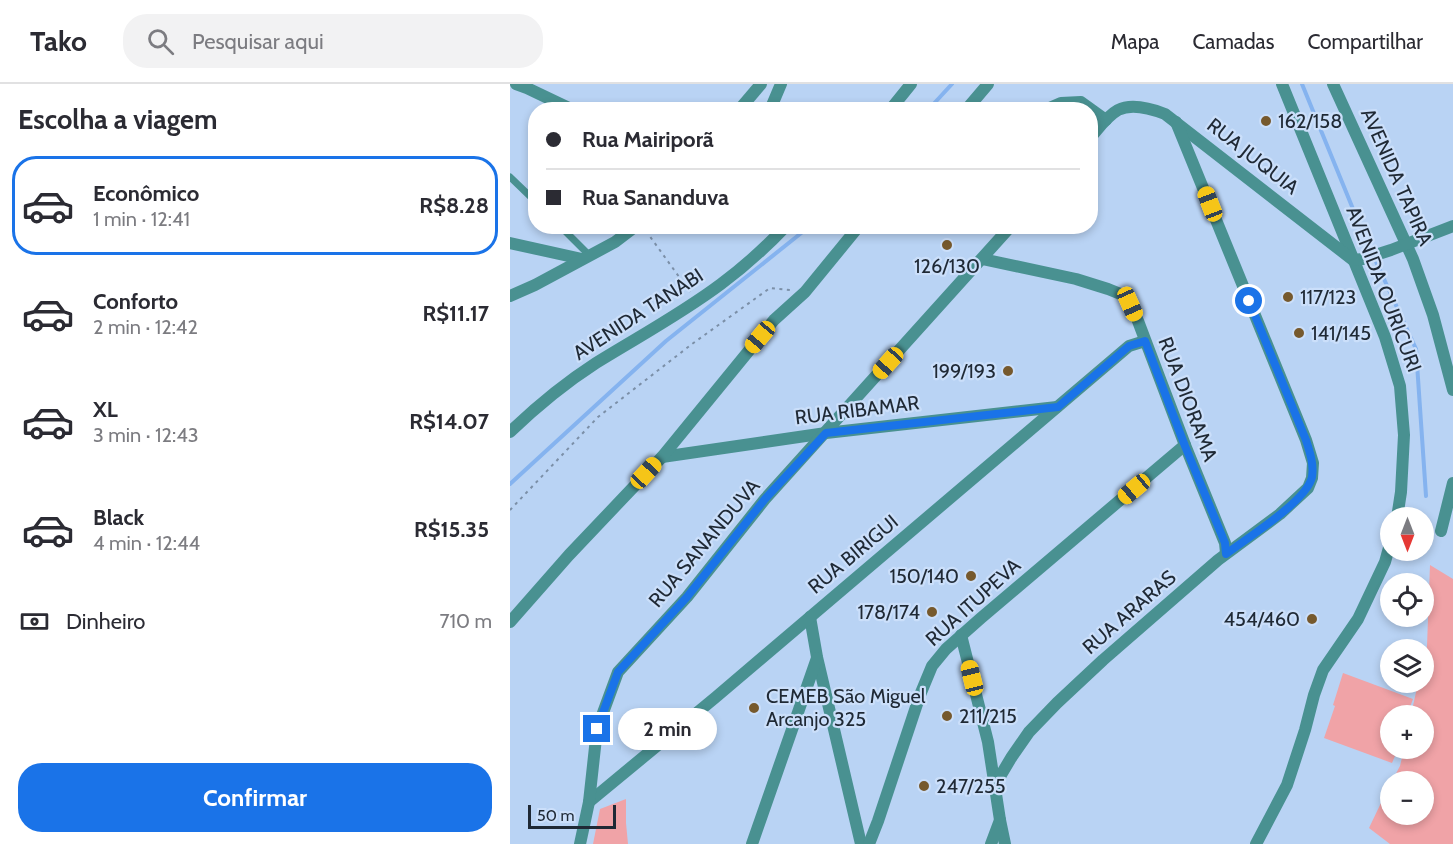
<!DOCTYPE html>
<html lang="pt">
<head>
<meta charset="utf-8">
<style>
  body { margin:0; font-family:Cabin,sans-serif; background:#f2f2f3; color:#2b2b33; height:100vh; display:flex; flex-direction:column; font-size:22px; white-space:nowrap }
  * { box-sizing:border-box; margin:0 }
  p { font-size:20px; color:#7c7c81 }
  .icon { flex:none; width:33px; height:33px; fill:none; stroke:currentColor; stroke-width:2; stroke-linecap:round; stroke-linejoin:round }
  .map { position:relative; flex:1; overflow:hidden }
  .details { display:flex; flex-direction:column; background:#fff; width:510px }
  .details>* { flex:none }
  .banner { position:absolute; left:18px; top:18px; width:570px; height:132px; border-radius:24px; box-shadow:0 3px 9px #0003; display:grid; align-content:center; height:132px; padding:0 18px; background:#fff }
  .needle { width:39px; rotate:180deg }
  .controls { position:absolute; left:870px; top:423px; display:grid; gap:12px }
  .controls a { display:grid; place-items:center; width:54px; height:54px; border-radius:50%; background:#fff; box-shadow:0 3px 9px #0003; font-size:30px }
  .scale { position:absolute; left:18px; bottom:15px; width:88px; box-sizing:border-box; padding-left:6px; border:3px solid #1f2935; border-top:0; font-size:16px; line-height:21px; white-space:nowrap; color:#1f2935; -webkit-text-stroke:4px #cbdffa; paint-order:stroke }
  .end { position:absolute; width:27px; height:27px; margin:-14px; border:8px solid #1a73e8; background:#fff; box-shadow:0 0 0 3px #fff }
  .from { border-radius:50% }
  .bubble { position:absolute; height:42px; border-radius:21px; background:#fff; box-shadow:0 3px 9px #0003; font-size:20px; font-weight:800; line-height:42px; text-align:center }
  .car { position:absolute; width:18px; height:36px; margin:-18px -9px; border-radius:8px; box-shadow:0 0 4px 2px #0007; background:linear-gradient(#f5c518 24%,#345 0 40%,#f5c518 0 76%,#345 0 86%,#f5c518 0) }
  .banner b { display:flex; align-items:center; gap:21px; height:57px; font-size:22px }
  .banner b+b { border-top:2px solid #e1e1e2 }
  .banner i { width:15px; height:15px; background:#2b2b33 }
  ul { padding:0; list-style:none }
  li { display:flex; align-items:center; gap:18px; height:99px; margin:0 12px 9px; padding:0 6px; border:3px solid transparent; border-radius:24px }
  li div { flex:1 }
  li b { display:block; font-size:22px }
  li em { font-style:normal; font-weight:800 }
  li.on { border-color:#1a73e8 }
  li>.icon { width:54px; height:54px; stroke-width:1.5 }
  h2 { padding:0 18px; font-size:27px; line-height:72px }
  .pay { display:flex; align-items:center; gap:15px; height:66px; padding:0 18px; font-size:22px }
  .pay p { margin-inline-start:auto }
  .button { display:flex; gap:12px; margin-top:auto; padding:12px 18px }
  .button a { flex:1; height:69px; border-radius:24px; background:#1a73e8; color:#fff; font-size:24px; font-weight:800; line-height:69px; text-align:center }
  header { display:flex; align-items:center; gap:36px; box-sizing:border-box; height:84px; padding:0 30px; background:#fff; border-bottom:2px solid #e1e1e2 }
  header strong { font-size:28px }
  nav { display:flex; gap:33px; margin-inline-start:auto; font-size:21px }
  .search { width:420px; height:54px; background:#f2f2f3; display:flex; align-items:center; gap:15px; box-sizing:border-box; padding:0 21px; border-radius:24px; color:#7c7c81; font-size:22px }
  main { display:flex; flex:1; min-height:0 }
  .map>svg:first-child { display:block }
  .green { fill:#f0a3a7 }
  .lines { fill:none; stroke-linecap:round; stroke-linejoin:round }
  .stream { stroke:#85b3ef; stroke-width:4 }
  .path { stroke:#7b8fa7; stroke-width:2; stroke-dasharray:3 4.5; stroke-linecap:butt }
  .service { stroke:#499191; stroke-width:7 }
  .minor { stroke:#499191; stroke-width:12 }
  .tertiary { stroke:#499191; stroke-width:12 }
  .route { stroke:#1a73e8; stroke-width:8 }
  .poi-dot { fill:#76592d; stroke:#cbdffa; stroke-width:2 }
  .labels { text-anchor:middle; stroke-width:4.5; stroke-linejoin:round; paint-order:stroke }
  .poi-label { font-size:20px; fill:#1f2935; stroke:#cbdffa; text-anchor:start }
  .street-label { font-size:20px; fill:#1f2935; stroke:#cbdffa }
</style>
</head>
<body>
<header>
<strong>Tako</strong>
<div class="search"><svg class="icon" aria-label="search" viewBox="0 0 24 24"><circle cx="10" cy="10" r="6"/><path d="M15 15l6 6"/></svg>Pesquisar aqui</div>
<nav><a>Mapa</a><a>Camadas</a><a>Compartilhar</a></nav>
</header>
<main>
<section class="details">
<h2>Escolha a viagem</h2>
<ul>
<li class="on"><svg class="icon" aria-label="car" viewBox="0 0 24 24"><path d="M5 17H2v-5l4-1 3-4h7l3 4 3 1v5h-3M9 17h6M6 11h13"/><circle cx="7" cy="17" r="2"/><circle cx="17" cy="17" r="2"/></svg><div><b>Econômico</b><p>1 min · 12:41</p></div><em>R$8.28</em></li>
<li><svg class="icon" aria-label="car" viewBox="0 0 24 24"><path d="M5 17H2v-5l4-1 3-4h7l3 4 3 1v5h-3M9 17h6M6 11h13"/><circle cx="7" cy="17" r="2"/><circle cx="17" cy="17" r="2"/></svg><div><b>Conforto</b><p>2 min · 12:42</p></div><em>R$11.17</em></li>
<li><svg class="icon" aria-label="car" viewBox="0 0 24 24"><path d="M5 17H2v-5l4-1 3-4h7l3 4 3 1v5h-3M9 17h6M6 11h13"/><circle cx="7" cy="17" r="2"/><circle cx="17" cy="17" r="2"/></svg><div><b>XL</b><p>3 min · 12:43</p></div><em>R$14.07</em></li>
<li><svg class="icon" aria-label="car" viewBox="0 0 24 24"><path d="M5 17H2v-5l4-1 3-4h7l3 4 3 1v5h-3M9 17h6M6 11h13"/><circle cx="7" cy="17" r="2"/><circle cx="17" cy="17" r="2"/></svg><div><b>Black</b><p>4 min · 12:44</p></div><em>R$15.35</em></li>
</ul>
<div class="pay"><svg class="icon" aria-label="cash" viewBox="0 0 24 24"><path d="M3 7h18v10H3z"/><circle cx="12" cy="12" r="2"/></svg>Dinheiro<p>710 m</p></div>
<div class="button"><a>Confirmar</a></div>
</section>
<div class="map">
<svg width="943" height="760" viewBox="0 0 943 760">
  <rect width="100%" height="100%" fill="#b9d3f4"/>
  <g class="green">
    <polygon points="920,481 943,495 943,760 880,760 859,744 880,700 880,730 914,730 914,698 882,697 890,682 894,665 914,664 914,632 901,631 908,599 914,598 914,576 917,562"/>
    <polygon points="833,589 903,615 897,631 880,632 880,664 888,665 882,679 814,654 825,622 823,621"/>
    <polygon points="116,715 116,739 118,760 83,760 90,725"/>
  </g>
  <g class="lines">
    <g class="stream">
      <polyline points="792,0 852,147 906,265 916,412"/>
      <polyline points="418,26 442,0"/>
      <polyline points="0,400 156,257 300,142"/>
    </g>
    <g class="path">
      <polyline points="136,147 180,208"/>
      <polyline points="0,426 88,333 182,260 260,204 280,206"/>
    </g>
    <g class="service">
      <polyline points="0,93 26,118"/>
      <polyline points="50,142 80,172"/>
    </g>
    <g class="minor">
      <polyline points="6,0 17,4 63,26"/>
      <polyline points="772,0 875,253 890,302 894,351 891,408 887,434"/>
      <polyline points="823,0 903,175 923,231 943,306"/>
      <polyline points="229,26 251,0"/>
      <polyline points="260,26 271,0"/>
      <polyline points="456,26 478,0"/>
      <polyline points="535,26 551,19 571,18 596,36"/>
      <path d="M580 54C588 45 597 32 608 26 622 19 642 25 655 30L843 176 853 175 881 166 943 142"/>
      <polyline points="0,159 72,175"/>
      <polyline points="472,175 566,195 598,205 613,211 620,220 628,237 675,361 715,459 716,469"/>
      <polyline points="0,212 25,201 105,158 126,142"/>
      <polyline points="152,373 316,349 547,323"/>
      <polyline points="931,447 943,399"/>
      <polyline points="300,533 307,573 351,760"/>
      <polyline points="0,538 59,471 152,373 264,236 295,208 349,142"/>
      <polyline points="451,551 478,658 490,736 495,760"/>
      <polyline points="485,701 501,674 519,648 547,619 593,576 708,476 770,430 798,404 802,394 803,379 796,356 666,38"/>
      <polyline points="79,718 206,613 619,262 635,257"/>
      <polyline points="70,760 79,718 87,645 108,588 177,513 255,415 501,142"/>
      <polyline points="242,760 307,574"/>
      <polyline points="359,760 368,737 410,611 422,582 436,565 471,534 675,361"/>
      <polyline points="481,760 490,736"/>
      <polyline points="746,760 777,701 795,646 804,611 813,586 848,535 875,478 880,460"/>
    </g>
    <g class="tertiary">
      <polyline points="380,26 401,0"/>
      <path d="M0 348C26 323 55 299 86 279 128 253 171 230 211 200 234 183 256 163 276 142"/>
    </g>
  </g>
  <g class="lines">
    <path class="route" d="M87 645 108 588 177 513 255 415 316 349 548 323 619 262 635 257 675 362 715 459 716 470C737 454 797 417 802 393 804 380 800 369 796 356L739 217"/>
  </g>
  <g class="poi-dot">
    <circle cx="756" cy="37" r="6"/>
    <circle cx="437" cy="161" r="6"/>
    <circle cx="778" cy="213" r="6"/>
    <circle cx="789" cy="249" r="6"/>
    <circle cx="498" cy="287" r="6"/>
    <circle cx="461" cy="492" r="6"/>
    <circle cx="422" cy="528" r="6"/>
    <circle cx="802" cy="535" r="6"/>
    <circle cx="244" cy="624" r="6"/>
    <circle cx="437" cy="632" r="6"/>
    <circle cx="414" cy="702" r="6"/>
  </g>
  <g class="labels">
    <g class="poi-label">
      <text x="768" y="44">162/158</text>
      <text x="437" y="189" text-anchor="middle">126/130</text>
      <text x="790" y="220">117/123</text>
      <text x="801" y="256">141/145</text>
      <text x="486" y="294" text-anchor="end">199/193</text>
      <text x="449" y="499" text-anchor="end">150/140</text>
      <text x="410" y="535" text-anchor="end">178/174</text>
      <text x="790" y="542" text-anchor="end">454/460</text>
      <text x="256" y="619">CEMEB São Miguel<tspan x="256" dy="23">Arcanjo 325</tspan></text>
      <text x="449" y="639">211/215</text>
      <text x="426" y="709">247/255</text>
    </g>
    <g class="street-label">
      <text transform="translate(743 72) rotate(38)" y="7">RUA JUQUIA</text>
      <text transform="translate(887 93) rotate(66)" y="7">AVENIDA TAPIRA</text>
      <text transform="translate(874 205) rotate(69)" y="7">AVENIDA OURICURI</text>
      <text transform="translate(128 230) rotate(-33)" y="7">AVENIDA TANABI</text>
      <text transform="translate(678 315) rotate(69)" y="7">RUA DIORAMA</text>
      <text transform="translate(347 326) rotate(-7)" y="7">RUA RIBAMAR</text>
      <text transform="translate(194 459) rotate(-50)" y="7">RUA SANANDUVA</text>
      <text transform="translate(343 470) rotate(-40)" y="7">RUA BIRIGUI</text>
      <text transform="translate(463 518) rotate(-42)" y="7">RUA ITUPEVA</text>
      <text transform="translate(619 528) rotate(-41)" y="7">RUA ARARAS</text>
    </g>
  </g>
</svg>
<div class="controls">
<a><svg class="needle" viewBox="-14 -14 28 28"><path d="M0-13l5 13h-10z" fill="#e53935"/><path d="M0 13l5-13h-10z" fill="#7c7c81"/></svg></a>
<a><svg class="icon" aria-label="locate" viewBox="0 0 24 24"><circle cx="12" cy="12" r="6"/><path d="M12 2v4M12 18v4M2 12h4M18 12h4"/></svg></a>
<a><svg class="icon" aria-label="layers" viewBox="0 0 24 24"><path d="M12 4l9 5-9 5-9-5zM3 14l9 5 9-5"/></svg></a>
<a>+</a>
<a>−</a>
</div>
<div class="scale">50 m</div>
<i class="end from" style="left:739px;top:217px"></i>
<i class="end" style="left:87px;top:645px"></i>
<div class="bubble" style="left:108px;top:624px;width:99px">2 min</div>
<i class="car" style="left:700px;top:120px;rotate:339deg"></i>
<i class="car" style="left:620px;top:220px;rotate:156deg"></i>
<i class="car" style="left:250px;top:253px;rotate:220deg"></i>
<i class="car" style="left:378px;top:279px;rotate:222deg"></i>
<i class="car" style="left:136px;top:389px;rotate:43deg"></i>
<i class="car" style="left:624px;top:405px;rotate:230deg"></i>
<i class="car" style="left:462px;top:594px;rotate:346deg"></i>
<div class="banner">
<b><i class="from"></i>Rua Mairiporã</b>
<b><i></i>Rua Sananduva</b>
</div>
</div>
</main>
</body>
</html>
